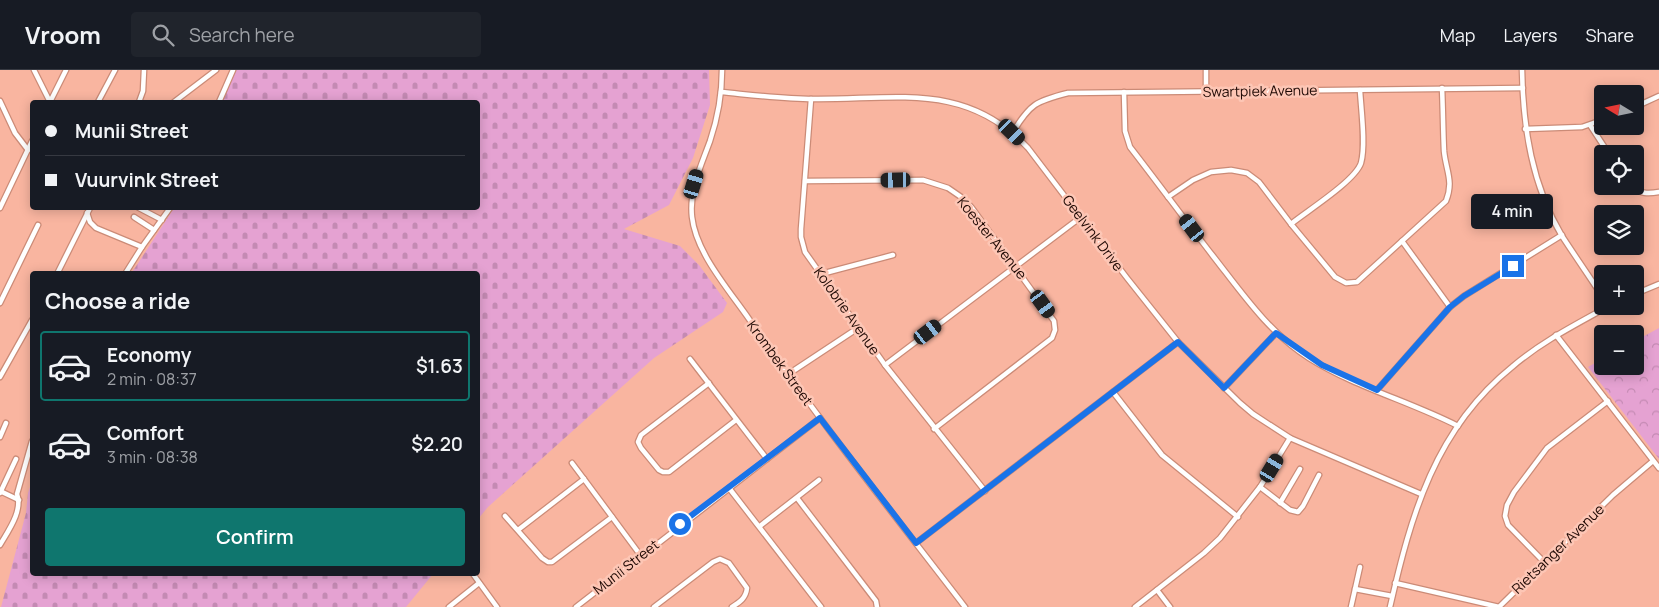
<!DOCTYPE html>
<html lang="en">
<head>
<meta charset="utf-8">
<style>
  body { margin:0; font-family:Manrope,sans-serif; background:#20242c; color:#f1f3f6; height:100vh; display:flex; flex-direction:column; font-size:19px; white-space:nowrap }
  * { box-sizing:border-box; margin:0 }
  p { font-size:16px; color:#9ea1a6 }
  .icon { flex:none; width:28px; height:28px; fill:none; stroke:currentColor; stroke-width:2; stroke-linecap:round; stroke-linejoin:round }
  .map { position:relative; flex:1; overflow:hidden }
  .panel { position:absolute; left:30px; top:201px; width:450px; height:305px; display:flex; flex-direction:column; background:#171b24; border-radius:5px; box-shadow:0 2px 12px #0003 }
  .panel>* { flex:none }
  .top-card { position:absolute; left:30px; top:30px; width:450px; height:110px; border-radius:5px; box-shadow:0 2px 12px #0003; display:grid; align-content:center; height:110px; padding:0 15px; background:#171b24 }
  .needle { width:32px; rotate:280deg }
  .fabs { position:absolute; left:1594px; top:15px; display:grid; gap:10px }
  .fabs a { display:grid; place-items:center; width:50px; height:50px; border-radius:5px; background:#171b24; box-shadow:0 2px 12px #0003; font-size:25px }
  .end { position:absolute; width:22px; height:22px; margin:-11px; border:6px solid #1a73e8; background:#fff; box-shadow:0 0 0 2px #fff }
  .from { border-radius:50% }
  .bubble { position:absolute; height:35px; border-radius:5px; background:#171b24; box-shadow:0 2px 12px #0003; font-size:16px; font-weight:600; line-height:35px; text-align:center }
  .car { position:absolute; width:15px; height:30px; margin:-15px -8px; border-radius:6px; box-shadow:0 0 4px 1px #0007; background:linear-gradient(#222 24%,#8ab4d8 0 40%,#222 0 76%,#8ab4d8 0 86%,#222 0) }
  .top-card b { display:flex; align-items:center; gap:18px; height:48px; font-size:19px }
  .top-card b+b { border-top:1px solid #363941 }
  .top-card i { width:12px; height:12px; background:#f1f3f6 }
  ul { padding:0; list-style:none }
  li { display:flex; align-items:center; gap:15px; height:70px; margin:0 10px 8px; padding:0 5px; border:2px solid transparent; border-radius:5px }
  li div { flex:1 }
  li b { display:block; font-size:19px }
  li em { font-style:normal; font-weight:600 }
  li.selected { border-color:#0f766e }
  li>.icon { width:45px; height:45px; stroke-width:1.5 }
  h2 { padding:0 15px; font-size:22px; line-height:60px }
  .button { display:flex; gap:10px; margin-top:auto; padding:10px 15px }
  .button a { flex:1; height:58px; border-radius:5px; background:#0f766e; color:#fff; font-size:20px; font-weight:600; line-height:58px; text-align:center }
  header { display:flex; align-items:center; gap:30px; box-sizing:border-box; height:70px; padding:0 25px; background:#171b24; border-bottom:1px solid #363941 }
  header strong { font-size:24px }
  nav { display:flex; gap:28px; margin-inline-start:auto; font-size:18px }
  .search { width:350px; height:45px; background:#20242c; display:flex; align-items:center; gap:12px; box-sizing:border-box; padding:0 18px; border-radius:5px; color:#9ea1a6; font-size:19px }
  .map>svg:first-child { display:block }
  .cemetery { fill:url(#cemetery-stones) }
  .park { fill:url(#park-crowns) }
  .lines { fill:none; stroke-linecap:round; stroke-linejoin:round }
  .street-casing { stroke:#cb8b77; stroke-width:7 }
  .street { stroke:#fff; stroke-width:4.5 }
  .route { stroke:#1a73e8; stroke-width:6 }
  .labels { text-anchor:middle; stroke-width:5; stroke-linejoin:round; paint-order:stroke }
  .street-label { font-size:14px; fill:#1e0803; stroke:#fdc6b5 }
</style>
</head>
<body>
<header>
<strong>Vroom</strong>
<div class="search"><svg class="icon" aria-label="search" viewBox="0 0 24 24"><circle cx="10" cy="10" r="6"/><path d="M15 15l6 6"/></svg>Search here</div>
<nav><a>Map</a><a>Layers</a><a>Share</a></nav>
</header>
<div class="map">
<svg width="1659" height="537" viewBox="0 0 1659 537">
  <defs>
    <pattern id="cemetery-stones" width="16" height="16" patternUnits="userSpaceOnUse" patternTransform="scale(1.25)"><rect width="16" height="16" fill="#e5a2d2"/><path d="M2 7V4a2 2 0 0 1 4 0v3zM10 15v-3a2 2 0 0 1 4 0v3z" fill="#c48ab3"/></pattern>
    <pattern id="park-crowns" width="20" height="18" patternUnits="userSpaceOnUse" patternTransform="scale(1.25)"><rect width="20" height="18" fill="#e5a2d2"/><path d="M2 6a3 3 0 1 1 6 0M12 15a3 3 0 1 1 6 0" fill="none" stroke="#c48ab3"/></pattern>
  </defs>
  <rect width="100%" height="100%" fill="#f9b5a0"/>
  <g class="cemetery">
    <polygon points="234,0 709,0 710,35 693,88 669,135 624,159 680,176 699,195 727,233 723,242 654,288 488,437 478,449 478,204 131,204 174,138 478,138 478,32 221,32"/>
    <polygon points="32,411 32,504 433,504 406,537 1,537 26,443 28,423"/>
  </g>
  <polygon class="park" points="1659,258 1659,389 1588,297 1602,289 1602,296 1635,296 1635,271"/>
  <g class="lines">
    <g class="street-casing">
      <g id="street">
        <polyline points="34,0 50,32"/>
        <path d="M722 0C722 25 718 47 710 71 701 96 689 120 692 147 696 183 729 220 749 249 817 348 892 442 965 537"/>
        <path d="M1522 0C1523 58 1532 115 1562 166 1575 186 1589 206 1602 226"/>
        <path d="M721 22C752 25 783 29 813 29 896 30 965 11 1028 78L1127 208 1178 272 1240 333 1253 344 1290 368 1421 424"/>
        <path d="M1124 22 1125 61 1130 77C1158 113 1185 150 1213 186 1242 223 1269 263 1309 288 1355 317 1409 331 1458 356"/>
        <polyline points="1206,22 1206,0"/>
        <polyline points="1614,24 1618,22 1625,24"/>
        <polyline points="811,29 801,159 801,167 805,182 885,295 985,421"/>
        <polyline points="1635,29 1643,33"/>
        <polyline points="0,31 15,63 28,80"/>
        <polyline points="50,32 66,0"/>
        <polyline points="98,32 115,0"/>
        <polyline points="139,32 143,21 144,0"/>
        <polyline points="174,32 216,0"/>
        <polyline points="219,32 233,0"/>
        <polyline points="1635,37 1659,26"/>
        <polyline points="1590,55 1609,84"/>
        <polyline points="1525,59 1582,57 1602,50"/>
        <path d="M1013 62C1030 34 1036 31 1068 23L1523 18"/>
        <polyline points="805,111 923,110 948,118 964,129 972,138 1054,251 1055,260 1052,268 934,359"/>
        <path d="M1632 116C1640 124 1648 124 1659 122"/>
        <path d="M1168 127 1193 110 1211 102 1231 100 1247 103 1259 112 1291 154 1335 207 1346 213 1357 212 1446 131C1454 111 1446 101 1444 81 1443 60 1443 39 1442 18"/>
        <polyline points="0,138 32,71"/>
        <polyline points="139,138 162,150"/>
        <polyline points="87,143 90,152 96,158 142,177 125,204"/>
        <polyline points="134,147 154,160"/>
        <path d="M1291 154C1307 141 1355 111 1361 93 1366 75 1361 39 1360 20"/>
        <polyline points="1402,171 1450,237"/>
        <polyline points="142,177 170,138"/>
        <polyline points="57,204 90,138"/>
        <polyline points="821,204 893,185"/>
        <polyline points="1635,224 1659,214"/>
        <polyline points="0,233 38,155"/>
        <polyline points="1556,265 1659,398"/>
        <polyline points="690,289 767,389"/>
        <polyline points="885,295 1081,147"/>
        <polyline points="787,305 858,258"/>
        <polyline points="0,307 32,250"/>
        <polyline points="709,313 641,365 638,372 641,378 659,400 663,402 669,402 736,350"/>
        <polyline points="1224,318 1276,263"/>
        <polyline points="1377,320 1450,237 1464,226 1562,165"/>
        <polyline points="1113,322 1162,385 1238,447"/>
        <polyline points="0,367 6,353"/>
        <polyline points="572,393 584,409"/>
        <polyline points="1260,417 1290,440 1298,442 1303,436 1319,405"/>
        <polyline points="729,418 821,537"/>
        <polyline points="0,421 19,430"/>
        <polyline points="0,423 16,389"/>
        <polyline points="797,428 876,531 877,537"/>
        <polyline points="1280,433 1300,399"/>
        <polyline points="505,446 542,488 548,492 552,492 612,447"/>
        <polyline points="760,456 819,410"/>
        <polyline points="518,460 584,409 641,486"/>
        <polyline points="916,473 1178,272"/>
        <path d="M0 475C8 461 23 441 17 424L32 371"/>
        <polyline points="1545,493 1508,455 1505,446 1507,435 1514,422 1547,378 1608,331"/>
        <polyline points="473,504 497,537"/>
        <polyline points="1395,513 1499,537"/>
        <polyline points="1355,519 1392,526"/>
        <polyline points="1157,520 1170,537"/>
        <polyline points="449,537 479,513"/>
        <polyline points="576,537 820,348"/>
        <path d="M654 537 713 492 720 489 729 493 747 518C746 528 740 532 732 537"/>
        <polyline points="1135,537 1204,483 1220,468 1260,417 1290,368"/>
        <polyline points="1351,537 1360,497"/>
        <path d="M1390 537C1411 445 1435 359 1512 297 1541 272 1575 255 1609 236"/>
        <polyline points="1499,537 1613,425 1653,391"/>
      </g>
    </g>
    <use href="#street" class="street"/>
  </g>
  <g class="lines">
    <polyline class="route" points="680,454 820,348 916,473 1178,272 1224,318 1276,263 1322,295 1377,320 1450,237 1464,226 1513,196"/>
  </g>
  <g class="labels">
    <g class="street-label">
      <text transform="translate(1260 21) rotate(-1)" y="5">Swartpiek Avenue</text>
      <text transform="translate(1093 163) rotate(53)" y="5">Geelvink Drive</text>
      <text transform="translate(992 168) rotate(51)" y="5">Koester Avenue</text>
      <text transform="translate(847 241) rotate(55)" y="5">Kolobrie Avenue</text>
      <text transform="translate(780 293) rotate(54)" y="5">Krombek Street</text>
      <text transform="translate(1558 479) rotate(-44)" y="5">Rietsanger Avenue</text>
      <text transform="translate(626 497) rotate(-38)" y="5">Munii Street</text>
    </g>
  </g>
</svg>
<div class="fabs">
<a><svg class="needle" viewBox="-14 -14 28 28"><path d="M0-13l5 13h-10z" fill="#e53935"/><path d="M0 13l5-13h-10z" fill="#9ea1a6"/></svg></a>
<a><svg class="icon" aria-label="locate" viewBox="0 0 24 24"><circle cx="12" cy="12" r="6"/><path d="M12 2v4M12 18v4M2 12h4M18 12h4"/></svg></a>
<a><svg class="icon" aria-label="layers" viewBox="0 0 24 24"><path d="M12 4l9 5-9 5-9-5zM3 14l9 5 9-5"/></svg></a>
<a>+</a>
<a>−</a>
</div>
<i class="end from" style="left:680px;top:454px"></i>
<i class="end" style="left:1513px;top:196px"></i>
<div class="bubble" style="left:1471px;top:124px;width:82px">4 min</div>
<i class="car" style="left:1012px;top:62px;rotate:134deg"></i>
<i class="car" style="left:896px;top:110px;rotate:269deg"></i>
<i class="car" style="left:694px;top:114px;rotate:17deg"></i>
<i class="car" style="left:1192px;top:158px;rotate:323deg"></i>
<i class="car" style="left:1043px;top:234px;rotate:144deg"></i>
<i class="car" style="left:928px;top:262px;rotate:53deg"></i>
<i class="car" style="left:1272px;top:398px;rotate:31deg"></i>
<div class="top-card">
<b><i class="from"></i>Munii Street</b>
<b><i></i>Vuurvink Street</b>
</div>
<section class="panel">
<h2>Choose a ride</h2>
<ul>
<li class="selected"><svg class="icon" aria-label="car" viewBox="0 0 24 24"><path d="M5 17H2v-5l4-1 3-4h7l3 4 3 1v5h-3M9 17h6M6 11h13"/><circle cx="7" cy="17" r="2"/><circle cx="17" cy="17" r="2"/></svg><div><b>Economy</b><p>2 min · 08:37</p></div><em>$1.63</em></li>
<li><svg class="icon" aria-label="car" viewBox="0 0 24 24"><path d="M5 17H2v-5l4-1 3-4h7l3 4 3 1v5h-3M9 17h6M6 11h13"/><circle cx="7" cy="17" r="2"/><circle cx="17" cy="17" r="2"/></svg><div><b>Comfort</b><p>3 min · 08:38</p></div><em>$2.20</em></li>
</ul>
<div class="button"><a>Confirm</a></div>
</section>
</div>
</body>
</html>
